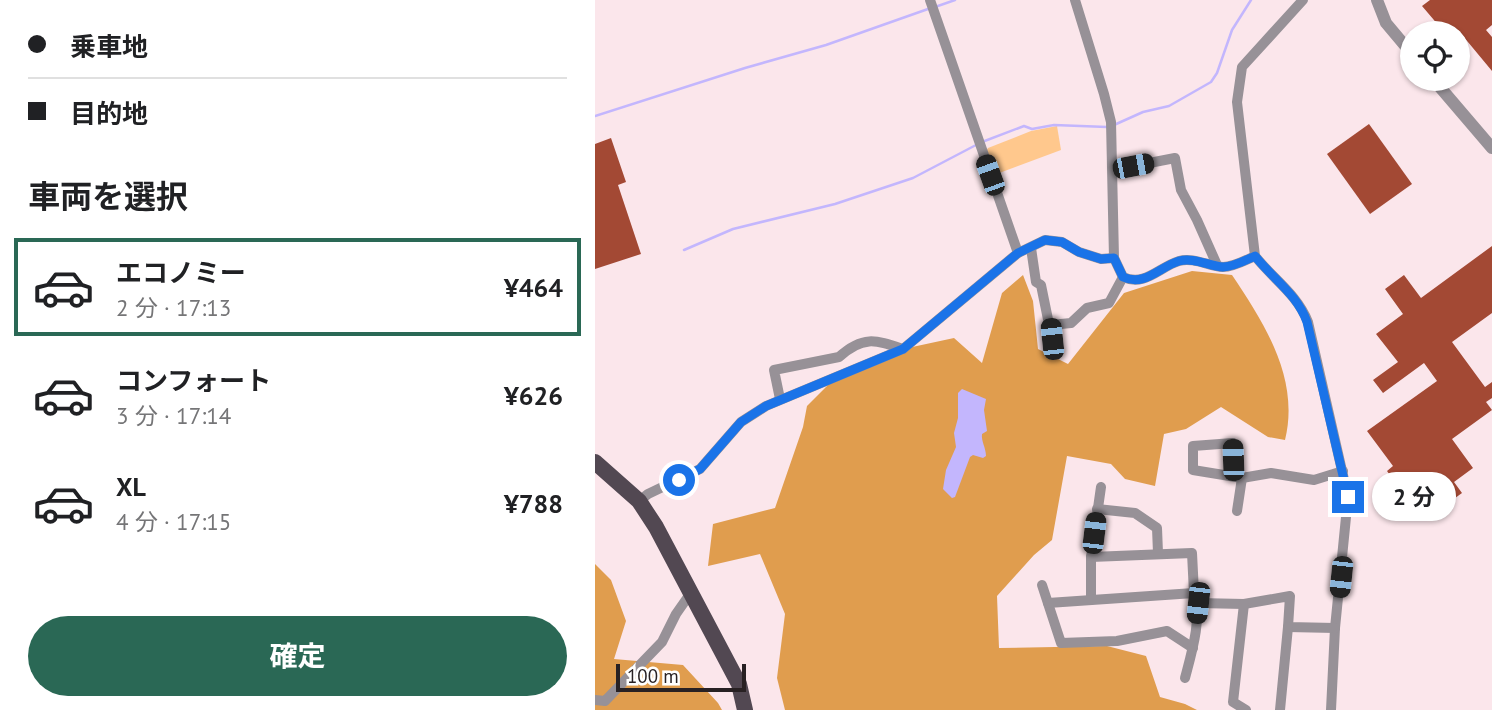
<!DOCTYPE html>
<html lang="ja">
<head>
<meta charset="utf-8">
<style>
  body { margin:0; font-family:"PT Sans","Noto Sans JP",sans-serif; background:#f6f6f6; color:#202124; height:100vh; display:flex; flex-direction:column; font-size:26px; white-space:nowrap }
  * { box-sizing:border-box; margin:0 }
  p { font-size:23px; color:#757577 }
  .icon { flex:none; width:38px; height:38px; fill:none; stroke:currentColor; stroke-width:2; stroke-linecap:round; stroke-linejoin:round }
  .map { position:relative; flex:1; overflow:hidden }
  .sheet { display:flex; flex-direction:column; background:#fff; width:595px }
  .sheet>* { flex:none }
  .hud { display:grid; align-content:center; height:154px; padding:0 28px; background:#fff }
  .fabs { position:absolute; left:805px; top:21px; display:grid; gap:14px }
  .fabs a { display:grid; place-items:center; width:70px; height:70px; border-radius:50%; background:#fff; box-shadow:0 2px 5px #0004; font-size:35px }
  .scale { position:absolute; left:21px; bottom:18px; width:130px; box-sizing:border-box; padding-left:7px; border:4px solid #282123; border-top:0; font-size:19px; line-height:24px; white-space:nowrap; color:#282123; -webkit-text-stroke:5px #fff; paint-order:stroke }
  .end { position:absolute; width:32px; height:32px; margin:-16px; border:9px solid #1a73e8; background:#fff; box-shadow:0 0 0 4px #fff }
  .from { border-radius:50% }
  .bubble { position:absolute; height:49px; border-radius:24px; background:#fff; box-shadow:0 2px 5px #0004; font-size:23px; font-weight:700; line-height:49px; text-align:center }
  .car { position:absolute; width:21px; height:42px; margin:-21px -10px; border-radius:9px; box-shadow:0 0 5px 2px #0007; background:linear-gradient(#222 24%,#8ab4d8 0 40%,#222 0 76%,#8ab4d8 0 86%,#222 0) }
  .hud b { display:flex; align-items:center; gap:24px; height:66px; font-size:26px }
  .hud b+b { border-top:2px solid #e0e0e0 }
  .hud i { width:18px; height:18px; background:#202124 }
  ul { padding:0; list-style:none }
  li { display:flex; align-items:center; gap:21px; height:98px; margin:0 14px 10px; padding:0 14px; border:4px solid transparent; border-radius:0px }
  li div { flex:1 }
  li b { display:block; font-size:26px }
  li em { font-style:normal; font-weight:700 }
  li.selected { border-color:#2a6855 }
  li>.icon { width:63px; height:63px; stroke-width:1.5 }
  h2 { padding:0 28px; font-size:32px; line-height:84px }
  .button { display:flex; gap:14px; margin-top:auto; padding:14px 28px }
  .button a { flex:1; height:80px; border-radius:42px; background:#2a6855; color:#fff; font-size:28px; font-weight:700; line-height:80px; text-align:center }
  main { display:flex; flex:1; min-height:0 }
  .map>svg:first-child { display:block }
  .green { fill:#ffc88d }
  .forest { fill:#e09d4e }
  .water { fill:#c3b6fd }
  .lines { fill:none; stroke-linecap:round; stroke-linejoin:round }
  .stream { stroke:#c3b6fd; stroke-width:2.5 }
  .building { fill:#a34934 }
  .minor { stroke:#979197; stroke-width:10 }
  .tertiary { stroke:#979197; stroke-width:12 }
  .primary { stroke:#524852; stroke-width:16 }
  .route { stroke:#1a73e8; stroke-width:9 }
</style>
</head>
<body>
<main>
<section class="sheet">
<div class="hud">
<b><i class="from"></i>乗車地</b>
<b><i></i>目的地</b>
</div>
<h2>車両を選択</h2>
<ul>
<li class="selected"><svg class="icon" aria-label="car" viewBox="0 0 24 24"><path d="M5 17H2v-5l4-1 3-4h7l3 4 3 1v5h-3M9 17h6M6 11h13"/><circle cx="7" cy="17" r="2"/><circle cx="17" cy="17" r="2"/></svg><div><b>エコノミー</b><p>2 分 · 17:13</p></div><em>¥464</em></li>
<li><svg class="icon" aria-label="car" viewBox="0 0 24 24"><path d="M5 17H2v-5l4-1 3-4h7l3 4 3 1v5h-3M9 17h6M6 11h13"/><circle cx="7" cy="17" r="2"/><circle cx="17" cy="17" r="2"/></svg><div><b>コンフォート</b><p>3 分 · 17:14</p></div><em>¥626</em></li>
<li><svg class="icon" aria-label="car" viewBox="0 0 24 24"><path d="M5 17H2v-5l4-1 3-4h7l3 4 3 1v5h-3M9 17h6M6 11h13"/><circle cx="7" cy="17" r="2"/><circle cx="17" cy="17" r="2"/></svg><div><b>XL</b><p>4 分 · 17:15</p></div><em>¥788</em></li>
</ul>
<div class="button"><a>確定</a></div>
</section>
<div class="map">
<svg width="897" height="710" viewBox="0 0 897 710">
  <rect width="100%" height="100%" fill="#fbe6eb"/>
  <polygon class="green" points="462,126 466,150 399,175 391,151 393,148 436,131"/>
  <g class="forest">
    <path d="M597 271 637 275C670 324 705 379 690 440L673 437 626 407 591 429 569 434 560 486 530 479 516 464 472 456 457 540 439 555 402 596 404 648 512 646 551 656 565 697 590 704 602 710H190L182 678 190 614 165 554 113 566 118 524 180 508 208 427 212 406 240 378 308 349 359 338 387 363 407 293 428 275 438 301 443 349 473 364 529 293Z"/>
    <polygon points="0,564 16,580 31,621 19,659 88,665 123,703 127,710 0,710"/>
  </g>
  <path class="water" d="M367 389 391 399 389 410 392 431 387 434C386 441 391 448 391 456L388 458 378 455 375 457 360 497 357 498 348 489 351 470 361 447 359 433 363 418V393Z"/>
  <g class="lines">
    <g class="stream">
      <polyline points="340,7 360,0"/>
      <polyline points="0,116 150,68 231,45 333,9"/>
      <polyline points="519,125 548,112 574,106 616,82 622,73 637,30 656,0"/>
      <polyline points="387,142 429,126 437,129 459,125 512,127"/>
      <polyline points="89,250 138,229 240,204 318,178 381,145"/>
    </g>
  </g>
  <g class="building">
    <polygon points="835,0 897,0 897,25 891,30 897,37 897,71 863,30 859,33 850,33 827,6"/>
    <polygon points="774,124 817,184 775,214 732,154"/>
    <polygon points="16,138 31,182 23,185 46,254 0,269 0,144"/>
    <polygon points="897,246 897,313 857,342 890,387 897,382 897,398 891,402 897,410 857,439 878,468 859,482 867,493 831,519 827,514 821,518 798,488 802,485 792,471 798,466 772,431 842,381 829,363 788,393 778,380 803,362 781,334 808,314 790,289 809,275 826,298"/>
  </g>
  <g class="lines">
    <g class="minor">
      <polyline points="335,0 423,253"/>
      <path d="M480 0 509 94 516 122 519 258 528 277C550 287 564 267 584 261 598 257 614 266 628 267 638 267 651 260 660 256"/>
      <path d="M708 0 647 67 642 102 660 256C678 279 702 294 713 322L753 497 740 628 736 710"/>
      <polyline points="518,170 580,158 586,190 602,220 622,265"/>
      <polyline points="436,248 441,282 446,285 457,339"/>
      <polyline points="456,325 476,323 492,308 514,303 528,277"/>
      <path d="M185 399 179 370 244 357C268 335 281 340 308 349"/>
      <polyline points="639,476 638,443 598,446 598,470 647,478 676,473 719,480 748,471"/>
      <polyline points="44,501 53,494 105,469 146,422 171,406 308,349 423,253 450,240 467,242 484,252 506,259 519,258"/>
      <polyline points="502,509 540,513 562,528 563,553"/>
      <polyline points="642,511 647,478"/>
      <polyline points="496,557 597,553 599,593"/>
      <polyline points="447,585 466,643 522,641 572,631 598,648"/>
      <polyline points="496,600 496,557 506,487"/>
      <path d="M453 603 599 593C608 616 596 655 590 678"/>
      <polyline points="603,603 649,604 695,596 693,627 740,628"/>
      <polyline points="649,604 638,702 651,710"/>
      <polyline points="0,700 10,701 67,642 81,614 95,594"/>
      <polyline points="685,710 693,627"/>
    </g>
    <g class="tertiary">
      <polyline points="782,0 791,23 817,54"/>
      <polyline points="838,79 897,148"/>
    </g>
    <polyline class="primary" points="0,462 44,501 61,527 144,684 150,710"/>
  </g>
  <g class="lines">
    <path class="route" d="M84 480 105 469 146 422 171 406 308 349 423 253 450 240 467 242 484 252 506 259 519 258 528 277C550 287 564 267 584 261 599 257 614 266 628 267 638 267 651 260 660 256 678 279 702 294 712 322L753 497"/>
  </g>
</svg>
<div class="fabs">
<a><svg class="icon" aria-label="locate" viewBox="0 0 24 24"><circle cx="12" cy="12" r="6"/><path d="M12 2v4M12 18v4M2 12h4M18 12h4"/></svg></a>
</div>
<div class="scale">100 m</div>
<i class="end from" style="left:84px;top:480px"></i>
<i class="end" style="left:753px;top:497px"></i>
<div class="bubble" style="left:777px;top:472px;width:84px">2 分</div>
<i class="car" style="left:538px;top:166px;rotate:79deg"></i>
<i class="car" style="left:395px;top:175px;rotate:340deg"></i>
<i class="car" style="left:457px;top:339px;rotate:354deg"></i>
<i class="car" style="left:638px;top:460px;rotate:358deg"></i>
<i class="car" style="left:499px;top:533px;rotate:7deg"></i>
<i class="car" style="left:746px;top:577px;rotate:186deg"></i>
<i class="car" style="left:603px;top:603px;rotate:186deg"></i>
</div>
</main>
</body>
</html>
